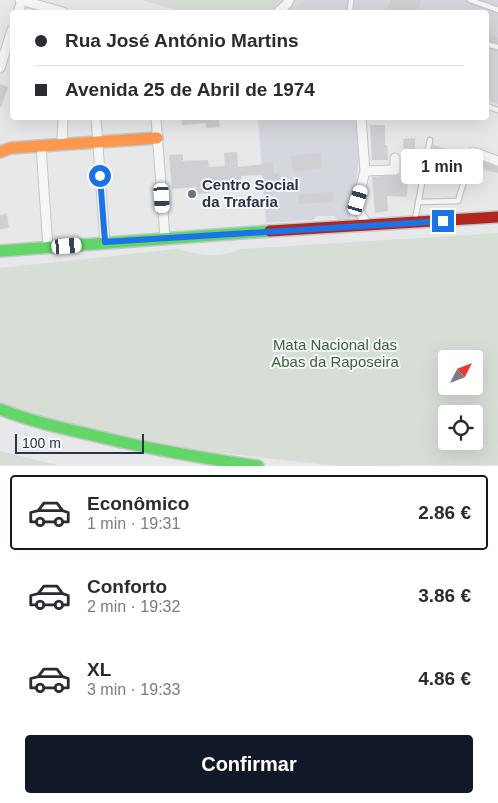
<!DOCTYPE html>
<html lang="pt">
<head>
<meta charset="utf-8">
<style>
  body { margin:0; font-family:Arial,sans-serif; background:#f7f7f7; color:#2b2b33; height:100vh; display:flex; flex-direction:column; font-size:19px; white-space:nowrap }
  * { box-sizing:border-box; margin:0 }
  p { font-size:16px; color:#7c7c81 }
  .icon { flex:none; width:28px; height:28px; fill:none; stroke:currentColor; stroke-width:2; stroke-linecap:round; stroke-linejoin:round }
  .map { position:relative; height:466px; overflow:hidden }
  .details { display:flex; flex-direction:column; background:#fff; flex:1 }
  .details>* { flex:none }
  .hud { position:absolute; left:10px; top:10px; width:479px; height:110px; border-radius:5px; box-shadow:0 5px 20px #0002; display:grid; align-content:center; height:110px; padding:0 25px; background:#fff }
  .needle { width:32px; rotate:48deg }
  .buttons { position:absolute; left:438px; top:350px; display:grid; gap:10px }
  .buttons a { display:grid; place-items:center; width:45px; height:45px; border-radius:5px; background:#fff; box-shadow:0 5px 20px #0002; font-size:25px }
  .scale { position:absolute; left:15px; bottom:12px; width:129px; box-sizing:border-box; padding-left:5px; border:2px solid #2b3445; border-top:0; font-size:14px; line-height:18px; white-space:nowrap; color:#2b3445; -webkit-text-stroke:4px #f4f6f9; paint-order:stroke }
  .end { position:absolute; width:22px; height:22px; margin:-11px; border:6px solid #1a73e8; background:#fff; box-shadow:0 0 0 2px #fff }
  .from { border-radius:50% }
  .bubble { position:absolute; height:35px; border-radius:5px; background:#fff; box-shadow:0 5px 20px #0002; font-size:16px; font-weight:600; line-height:35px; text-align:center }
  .car { position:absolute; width:15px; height:30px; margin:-15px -8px; border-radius:6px; box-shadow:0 0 4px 1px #0007; background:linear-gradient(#fff 24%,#345 0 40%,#fff 0 76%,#345 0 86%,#fff 0) }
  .hud b { display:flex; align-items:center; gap:18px; height:48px; font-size:19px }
  .hud b+b { border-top:1px solid #e1e1e2 }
  .hud i { width:12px; height:12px; background:#2b2b33 }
  ul { padding:9px 0 0; list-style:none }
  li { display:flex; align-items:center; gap:15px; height:75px; margin:0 10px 8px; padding:0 15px; border:2px solid transparent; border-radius:5px }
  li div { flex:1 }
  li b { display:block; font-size:19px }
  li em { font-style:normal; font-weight:600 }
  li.on { border-color:#111827 }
  li>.icon { width:45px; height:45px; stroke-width:1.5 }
  .primary-button { display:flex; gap:10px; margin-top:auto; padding:10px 25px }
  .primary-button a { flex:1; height:58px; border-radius:5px; background:#111827; color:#fff; font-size:20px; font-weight:600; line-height:58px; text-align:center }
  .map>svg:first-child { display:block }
  .built { fill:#d4d7dd }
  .green { fill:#d6ded6; fill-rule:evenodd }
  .building { fill:#ced0d3 }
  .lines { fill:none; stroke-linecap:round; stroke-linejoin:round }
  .lane-casing { stroke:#c4c6c8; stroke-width:7 }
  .street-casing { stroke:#c4c6c8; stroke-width:11 }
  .fast-casing { stroke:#c4c6c8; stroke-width:14 }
  .slow-casing { stroke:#c4c6c8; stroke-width:14 }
  .jam-casing { stroke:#c4c6c8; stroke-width:14 }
  .lane { stroke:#f5f6f7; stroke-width:4.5 }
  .street { stroke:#f5f6f7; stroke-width:9 }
  .fast { stroke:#63d668; stroke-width:11 }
  .slow { stroke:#ff974d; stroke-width:11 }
  .jam { stroke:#b3261e; stroke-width:11 }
  .route { stroke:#1a73e8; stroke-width:6 }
  .poi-dot { fill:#6c737f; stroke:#f4f6f9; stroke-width:2 }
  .labels { text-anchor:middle; stroke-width:4; stroke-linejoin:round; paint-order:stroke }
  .poi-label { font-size:15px; font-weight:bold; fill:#2b3445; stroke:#f4f6f9; text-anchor:start }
  .park-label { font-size:15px; fill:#3f6138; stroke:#f4f6f9 }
</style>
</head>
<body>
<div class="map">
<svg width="498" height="466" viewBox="0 0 498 466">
  <rect width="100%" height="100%" fill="#e6e8ea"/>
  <g class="built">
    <polygon points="304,0 498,0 498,104 486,101 486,12 291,12"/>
    <polygon points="258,118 356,118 359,154 357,179 349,202 351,220 339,220 333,216 316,216 313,220 266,223"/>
  </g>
  <g class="green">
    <polygon points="142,0 304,0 291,12 182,12"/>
    <path d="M498 233V465L337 466 204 451 63 424 0 402V268L178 249C197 255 222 259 240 249ZM446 359H474V386H446ZM446 414H474V441H446Z"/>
    <polygon points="0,451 57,465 0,465"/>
  </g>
  <g class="building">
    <polygon points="391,0 421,0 418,12 386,12"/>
    <polygon points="486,33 498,37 498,43 486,40"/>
    <polygon points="0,84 8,87 1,107 0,107"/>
    <polygon points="181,118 219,118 220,127 206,128 206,123 182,125"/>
    <polygon points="370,125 385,125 385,145 387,145 388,160 372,160"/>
    <polygon points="415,138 415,181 408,181 407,197 387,196 388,211 375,213 372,177 399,175 401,170 401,162 404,162 403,139"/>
    <polygon points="433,145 463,153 456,175 441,171 440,175 428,173"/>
    <polygon points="237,152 238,167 273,163 274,174 279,173 280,183 273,184 274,194 264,195 263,175 241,176 241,181 209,183 210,193 197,194 196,187 172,189 169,155 183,154 183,161 208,160 209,167 225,166 224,153"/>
    <polygon points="320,153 322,168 293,172 291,156"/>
    <polygon points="478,160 498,167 498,173 476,168"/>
    <polygon points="332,192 333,202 299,204 299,195"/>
    <polygon points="7,214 9,228 0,229 0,215"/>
  </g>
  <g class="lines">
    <g class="lane-casing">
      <g id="lane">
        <polyline points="470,0 498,10"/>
        <polyline points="350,12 351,0"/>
        <polyline points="486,44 498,47"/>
        <polyline points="486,106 498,110"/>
        <polyline points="418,202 458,201 473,152"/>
        <polyline points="415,220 430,140"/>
      </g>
    </g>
    <g class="street-casing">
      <g id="street">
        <polyline points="20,0 63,12"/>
        <polyline points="18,12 22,1"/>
        <polyline points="278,12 287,4 289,0"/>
        <polyline points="0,68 12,30"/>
        <polyline points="96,118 105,243"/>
        <polyline points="156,118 165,238"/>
        <polyline points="361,118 365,171 358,199 357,207 367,225"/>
        <polyline points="62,145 63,118"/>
        <polyline points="41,146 48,248"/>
        <polyline points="473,152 498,161"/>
        <polyline points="365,171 395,170 395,158"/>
      </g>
    </g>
    <g class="fast-casing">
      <g id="fast">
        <polyline points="0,251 270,231"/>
        <path d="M0 409C30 421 61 428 92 435 148 449 201 458 258 466"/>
      </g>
    </g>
    <g class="slow-casing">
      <polyline id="slow" points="0,152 11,148 157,138"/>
    </g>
    <g class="jam-casing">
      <polyline id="jam" points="270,231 498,217"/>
    </g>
    <use href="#lane" class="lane"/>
    <use href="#street" class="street"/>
    <use href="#fast" class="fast"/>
    <use href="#slow" class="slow"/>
    <use href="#jam" class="jam"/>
  </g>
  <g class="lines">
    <polyline class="route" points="100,176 105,242 443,221"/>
  </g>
  <circle class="poi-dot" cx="192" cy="194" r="5"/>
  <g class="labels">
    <g class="poi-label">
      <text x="202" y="190">Centro Social<tspan x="202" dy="17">da Trafaria</tspan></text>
    </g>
    <g class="park-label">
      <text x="335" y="350">Mata Nacional das<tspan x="335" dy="17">Abas da Raposeira</tspan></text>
    </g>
  </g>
</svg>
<div class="buttons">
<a><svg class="needle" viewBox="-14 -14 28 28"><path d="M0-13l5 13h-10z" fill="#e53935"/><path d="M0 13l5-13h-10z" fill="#7c7c81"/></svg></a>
<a><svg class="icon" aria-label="locate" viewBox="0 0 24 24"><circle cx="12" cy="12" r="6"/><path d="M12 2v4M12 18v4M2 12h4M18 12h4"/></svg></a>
</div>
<div class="scale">100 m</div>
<i class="end from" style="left:100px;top:176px"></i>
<i class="end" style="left:443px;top:221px"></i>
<div class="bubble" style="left:401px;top:149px;width:82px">1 min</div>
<i class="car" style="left:162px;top:198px;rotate:176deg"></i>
<i class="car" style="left:358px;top:200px;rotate:17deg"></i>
<i class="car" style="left:67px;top:246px;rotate:85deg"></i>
<div class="hud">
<b><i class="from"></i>Rua José António Martins</b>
<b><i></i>Avenida 25 de Abril de 1974</b>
</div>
</div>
<section class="details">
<ul>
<li class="on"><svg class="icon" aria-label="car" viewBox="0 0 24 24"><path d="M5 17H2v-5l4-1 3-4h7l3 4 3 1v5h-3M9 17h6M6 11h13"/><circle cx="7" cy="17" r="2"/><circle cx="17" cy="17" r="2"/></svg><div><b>Econômico</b><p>1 min · 19:31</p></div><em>2.86 €</em></li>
<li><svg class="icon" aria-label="car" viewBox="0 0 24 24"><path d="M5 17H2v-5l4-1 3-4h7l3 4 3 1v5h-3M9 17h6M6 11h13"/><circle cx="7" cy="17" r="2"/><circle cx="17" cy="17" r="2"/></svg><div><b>Conforto</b><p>2 min · 19:32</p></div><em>3.86 €</em></li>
<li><svg class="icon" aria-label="car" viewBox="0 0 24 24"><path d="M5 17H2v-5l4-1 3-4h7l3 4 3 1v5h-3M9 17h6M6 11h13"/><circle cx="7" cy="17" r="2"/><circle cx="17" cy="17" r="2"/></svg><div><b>XL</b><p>3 min · 19:33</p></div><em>4.86 €</em></li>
</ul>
<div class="primary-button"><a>Confirmar</a></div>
</section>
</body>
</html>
